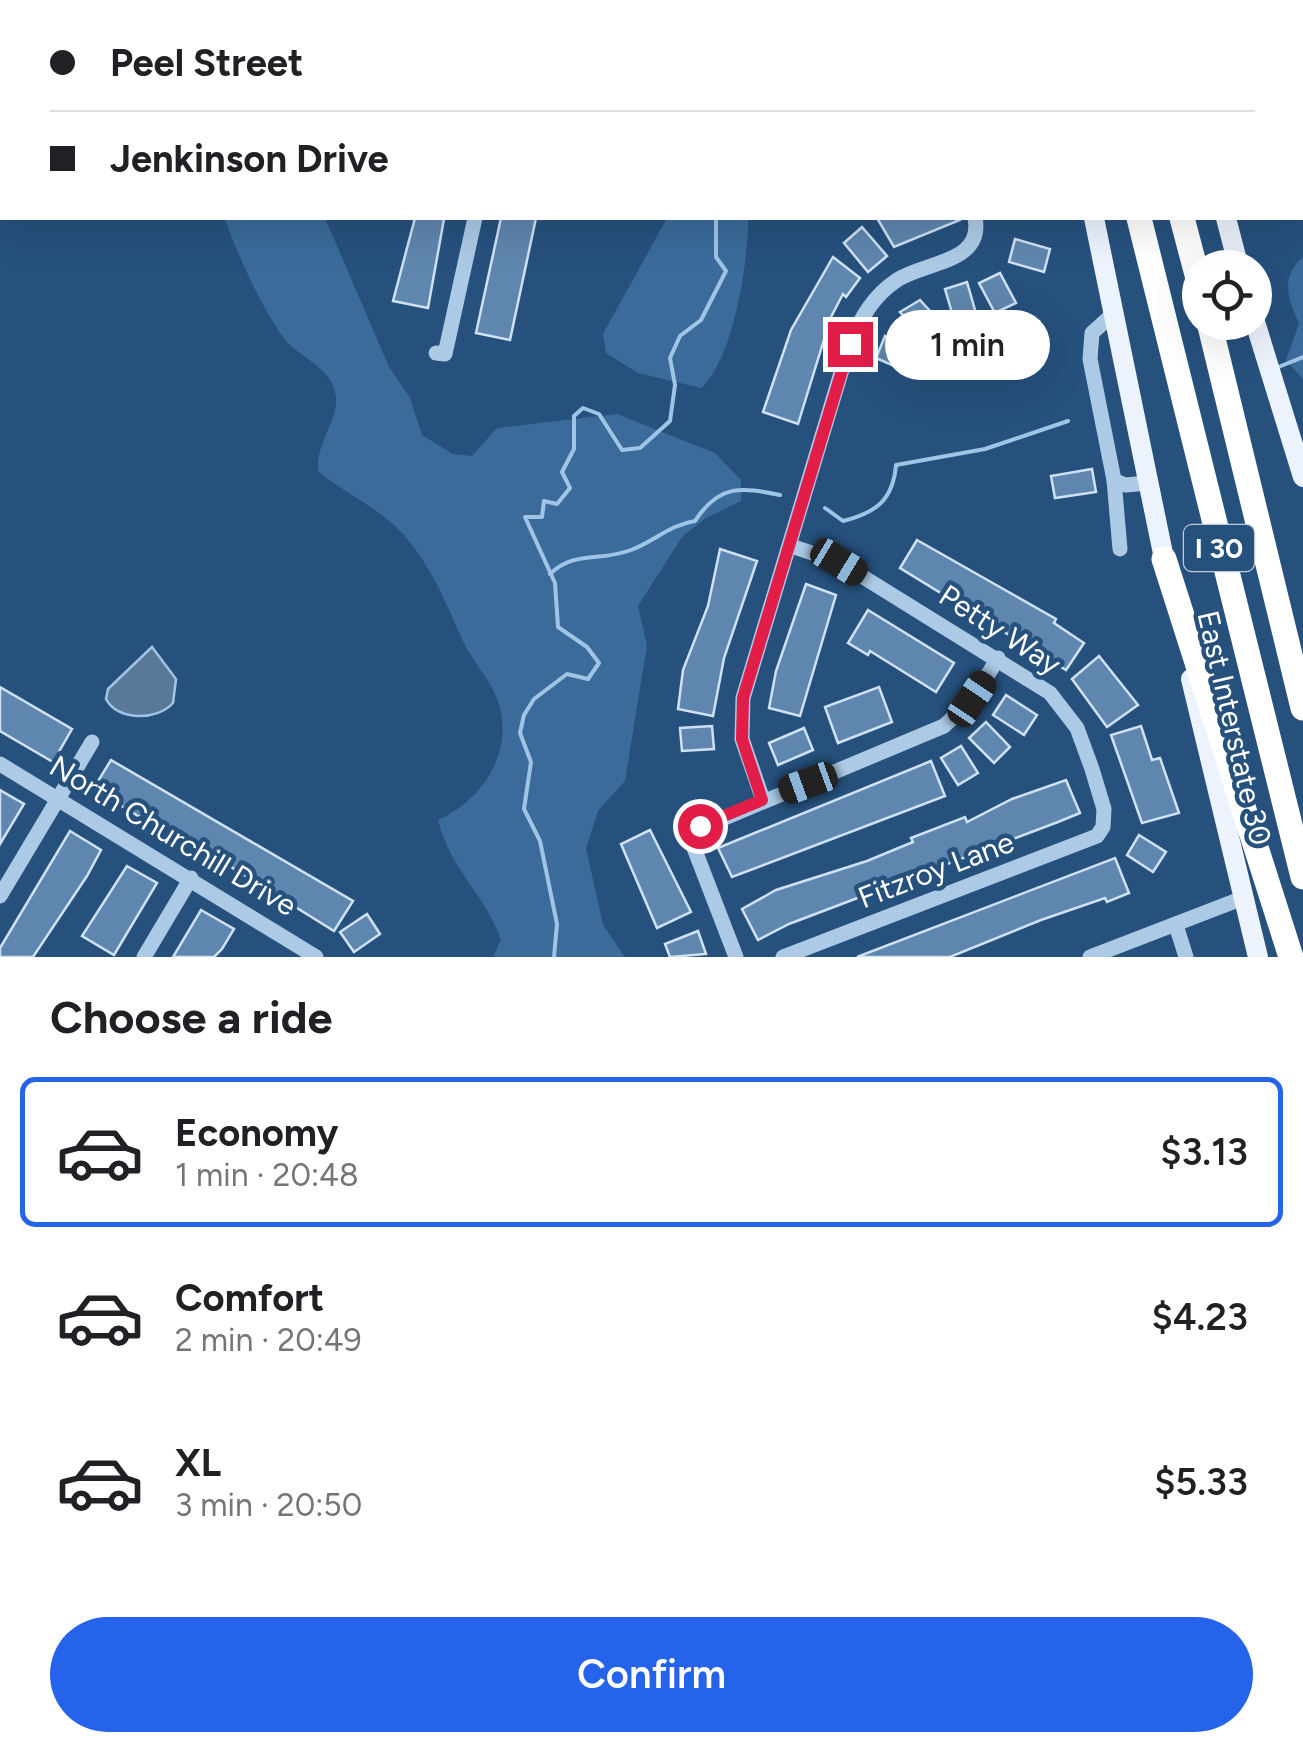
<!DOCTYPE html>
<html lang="en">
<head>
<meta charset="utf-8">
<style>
  body { margin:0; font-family:Figtree,sans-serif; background:#f6f6f6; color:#202124; height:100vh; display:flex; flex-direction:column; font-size:38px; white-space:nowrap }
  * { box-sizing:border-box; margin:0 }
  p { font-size:32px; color:#757577 }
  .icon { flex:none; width:55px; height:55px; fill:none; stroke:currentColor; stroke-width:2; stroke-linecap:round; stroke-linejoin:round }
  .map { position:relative; height:957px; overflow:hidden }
  .sheet { display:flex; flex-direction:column; background:#fff; flex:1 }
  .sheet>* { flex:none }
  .banner { position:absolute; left:0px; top:0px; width:1305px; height:220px; box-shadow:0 10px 40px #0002; display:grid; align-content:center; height:220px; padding:0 50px; background:#fff }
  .fabs { position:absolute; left:1182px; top:250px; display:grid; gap:20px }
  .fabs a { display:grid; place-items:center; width:90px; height:90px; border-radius:50%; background:#fff; box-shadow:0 10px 40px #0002; font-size:50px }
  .end { position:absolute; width:45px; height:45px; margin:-22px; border:12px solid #e11d48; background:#fff; box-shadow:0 0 0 5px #fff }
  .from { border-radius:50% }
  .bubble { position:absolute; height:70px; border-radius:35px; background:#fff; box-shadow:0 10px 40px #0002; font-size:32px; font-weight:600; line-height:70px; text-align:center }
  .car { position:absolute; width:30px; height:60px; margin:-30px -15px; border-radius:12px; box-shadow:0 0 8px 2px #0007; background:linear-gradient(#222 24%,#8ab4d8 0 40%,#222 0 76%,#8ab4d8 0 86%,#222 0) }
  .banner b { display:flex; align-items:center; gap:35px; height:95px; font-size:38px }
  .banner b+b { border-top:2px solid #e0e0e0 }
  .banner i { width:25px; height:25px; background:#202124 }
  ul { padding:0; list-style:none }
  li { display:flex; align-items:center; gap:30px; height:150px; margin:0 20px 15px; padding:0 30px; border:5px solid transparent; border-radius:15px }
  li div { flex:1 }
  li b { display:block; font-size:38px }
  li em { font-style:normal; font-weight:600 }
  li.on { border-color:#2563eb }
  li>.icon { width:90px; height:90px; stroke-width:1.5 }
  h2 { padding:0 50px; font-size:45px; line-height:120px }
  .cta { display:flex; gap:20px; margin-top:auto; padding:20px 50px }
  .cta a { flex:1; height:115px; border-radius:60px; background:#2563eb; color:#fff; font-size:40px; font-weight:600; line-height:115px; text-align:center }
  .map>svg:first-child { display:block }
  .green { fill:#3a6b9a }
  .water { fill:#5a7898; stroke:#a0c4e5; stroke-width:2.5 }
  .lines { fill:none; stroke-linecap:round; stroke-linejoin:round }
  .stream { stroke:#a0c4e5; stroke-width:4 }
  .building { fill:#5f86ae; stroke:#cfe1f4; stroke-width:2.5 }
  .minor { stroke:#acc9e5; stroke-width:15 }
  .major { stroke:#ecf3fd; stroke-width:20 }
  .highway { stroke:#fff; stroke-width:25 }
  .route { stroke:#e11d48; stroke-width:12 }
  .labels { text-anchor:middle; stroke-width:9; stroke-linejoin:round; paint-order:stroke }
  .shield { fill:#26517d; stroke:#becbd8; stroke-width:2.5 }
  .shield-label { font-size:28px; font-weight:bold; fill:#fff }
  .street-label { font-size:30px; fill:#fff; stroke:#26517d }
</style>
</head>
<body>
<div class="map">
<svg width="1303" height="957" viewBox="0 0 1303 957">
  <rect width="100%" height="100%" fill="#26517d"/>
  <g class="green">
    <path d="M225 218H325L389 367 410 398 422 435 453 454 472 456 497 428 617 414 715 453 741 480V501L706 518 682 537 638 606 647 645 625 781 598 811 586 848 603 925 625 957H493L501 940C486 895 450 870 438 820 485 799 518 746 495 694 487 676 472 660 463 641 445 602 430 561 398 529 375 506 344 493 318 471 316 442 338 421 336 398 334 372 309 361 292 347 271 329 233 246 225 218Z"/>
    <path d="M667 218H748C749 260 733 361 701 388L638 373 606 353 603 334Z"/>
    <path d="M1303 257V379L1286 360 1299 323C1288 299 1280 277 1303 257Z"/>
  </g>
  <path class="water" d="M152 647 176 679 173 703C157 721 117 721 106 699L108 689Z"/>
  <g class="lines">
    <g class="stream">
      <polyline points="702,0 702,2"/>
      <polyline points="1276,368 1303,357"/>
      <path d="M825 508 843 521C876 513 893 500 896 465L985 449 1068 421"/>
      <path d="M550 574C575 550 600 562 631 550 655 541 669 525 695 521 719 484 741 487 780 495"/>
      <polyline points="554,957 557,924 540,841 524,809 531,762 520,733 524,715 534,699 567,674 588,679 599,663 587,647 558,627 555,583 525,517 542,517 544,501 557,504 570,488 562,472 574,449 574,416 583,408 599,414 622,450 640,448 670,421 675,385 670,358 680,336 701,320 726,271 716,257 716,218"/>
    </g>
  </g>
  <g class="building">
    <polygon points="415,218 444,219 428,308 393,301"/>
    <polygon points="501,218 536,218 510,340 476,333"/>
    <polygon points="877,218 960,218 960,220 894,247"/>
    <polygon points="862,227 887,256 868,272 844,243"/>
    <polygon points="1015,239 1050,249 1044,272 1009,262"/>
    <polygon points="833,257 860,278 846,297 843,294 831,317 798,424 763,412 791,330"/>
    <polygon points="1000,273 1016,303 995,313 979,283"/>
    <polygon points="967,282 977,317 955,323 945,289"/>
    <polygon points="920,300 940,322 923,338 900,312"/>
    <polygon points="885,336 918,351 908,372 876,358"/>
    <polygon points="1092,469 1096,492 1055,498 1051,476"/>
    <polygon points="917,540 1056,619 1054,623 1084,643 1066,670 900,568"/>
    <polygon points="720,549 757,561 724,658 713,716 678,709 683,670 708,606"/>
    <polygon points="806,584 836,595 800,716 769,708 776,671"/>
    <polygon points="868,610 954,663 936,692 870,651 868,655 848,643"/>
    <polygon points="1099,656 1138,705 1107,727 1072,679"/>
    <polygon points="0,687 72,729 53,762 0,731"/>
    <polygon points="879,687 892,722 838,743 825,707"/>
    <polygon points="1006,695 1037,715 1024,735 993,715"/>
    <polygon points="986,722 1010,747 994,763 969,738"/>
    <polygon points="712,726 714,749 682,751 680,728"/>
    <polygon points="1141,726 1152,760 1160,758 1179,813 1142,823 1111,735"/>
    <polygon points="804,728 813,750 778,765 769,743"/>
    <polygon points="961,746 978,773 958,785 941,758"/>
    <polygon points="111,760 353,901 334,931 189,841 187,845 103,795 95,786"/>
    <polygon points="931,761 945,796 732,877 718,848"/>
    <polygon points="1066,780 1080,813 1058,822 789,924 758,940 742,909 776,890 867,861 913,842 911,838 965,817 967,822 1012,799"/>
    <polygon points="0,790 24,804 0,844"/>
    <polygon points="650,830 691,912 657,928 621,844"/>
    <polygon points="70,831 101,850 87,876 33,957 0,957 0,948"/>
    <polygon points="1139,835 1166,852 1153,872 1127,855"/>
    <polygon points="1115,858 1129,893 1107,902 1105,898 1041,920 950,957 857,957"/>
    <polygon points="127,866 157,883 114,955 82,936"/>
    <polygon points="201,910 234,929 222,949 214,957 173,957"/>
    <polygon points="367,914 380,934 354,952 340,932"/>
    <polygon points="698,931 706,954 670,957 665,944"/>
  </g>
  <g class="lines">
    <g class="minor">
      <polyline points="11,0 15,2"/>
      <polyline points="93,0 96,2"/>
      <polyline points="490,0 500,2"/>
      <polyline points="794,0 798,2"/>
      <polyline points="29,2 31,0"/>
      <polyline points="253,2 254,0"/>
      <polyline points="520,2 520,0"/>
      <polyline points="1113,314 1092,333 1090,359 1114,480 1125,485 1148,483"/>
      <polyline points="436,353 445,354 475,218"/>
      <polyline points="1114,480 1120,549"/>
      <polyline points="0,764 316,957"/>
      <path d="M763 800 742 739 743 698 850 343C861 318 873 296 897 280 924 262 984 263 975 218"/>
      <polyline points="0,896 92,742"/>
      <polyline points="1176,925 1186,957"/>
      <polyline points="144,957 191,878"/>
      <polyline points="736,957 694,848 696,830 944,726 973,699 998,658"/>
      <polyline points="783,957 1097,836 1103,827 1104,809 1092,769 1077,728 1050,693 839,562 791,546"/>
      <polyline points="1090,957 1243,898"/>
    </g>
    <g class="major">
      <polyline points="1038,0 1039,2"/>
      <polyline points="1171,0 1172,2"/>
      <polyline points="1094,218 1167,573"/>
      <polyline points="1226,218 1239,268"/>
      <polyline points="1255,322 1303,477"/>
      <polyline points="1191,679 1258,957"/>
    </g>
    <g class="highway">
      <polyline points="1083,0 1084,2"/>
      <polyline points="1126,0 1127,2"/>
      <polyline points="1139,218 1303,877"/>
      <polyline points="1182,218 1200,286"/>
      <polyline points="1209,322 1303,708"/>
      <polyline points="1164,559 1291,957"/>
    </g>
  </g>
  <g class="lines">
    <polyline class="route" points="700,826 762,800 742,739 743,698 850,344"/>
  </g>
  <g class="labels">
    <rect class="shield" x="1184" y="525" width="70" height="46" rx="8"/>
    <g class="shield-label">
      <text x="1219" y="558">I 30</text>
    </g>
    <g class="street-label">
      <text transform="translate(1000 630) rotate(33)" y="10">Petty Way</text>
      <text transform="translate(1234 728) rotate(77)" y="10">East Interstate 30</text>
      <text transform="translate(173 836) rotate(31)" y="10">North Churchill Drive</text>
      <text transform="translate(936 870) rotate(-21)" y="10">Fitzroy Lane</text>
    </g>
  </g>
</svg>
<div class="fabs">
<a><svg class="icon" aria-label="locate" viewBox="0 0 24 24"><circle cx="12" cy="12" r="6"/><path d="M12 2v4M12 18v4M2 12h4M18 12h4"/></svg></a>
</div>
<i class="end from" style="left:700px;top:826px"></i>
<i class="end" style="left:850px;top:344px"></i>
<div class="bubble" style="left:885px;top:310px;width:165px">1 min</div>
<i class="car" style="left:839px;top:562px;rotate:121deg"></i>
<i class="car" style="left:972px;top:699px;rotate:34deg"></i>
<i class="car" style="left:808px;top:783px;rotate:250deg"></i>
<div class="banner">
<b><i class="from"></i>Peel Street</b>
<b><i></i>Jenkinson Drive</b>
</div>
</div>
<section class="sheet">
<h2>Choose a ride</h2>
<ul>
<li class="on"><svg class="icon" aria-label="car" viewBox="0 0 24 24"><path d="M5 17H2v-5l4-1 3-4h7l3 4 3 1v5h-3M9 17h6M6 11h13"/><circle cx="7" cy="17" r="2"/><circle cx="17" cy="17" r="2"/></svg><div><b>Economy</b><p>1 min · 20:48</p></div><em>$3.13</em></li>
<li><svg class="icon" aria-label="car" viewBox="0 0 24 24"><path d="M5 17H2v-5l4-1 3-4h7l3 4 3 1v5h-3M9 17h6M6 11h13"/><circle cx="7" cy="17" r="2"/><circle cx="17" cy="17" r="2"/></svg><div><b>Comfort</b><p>2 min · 20:49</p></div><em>$4.23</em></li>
<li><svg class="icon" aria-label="car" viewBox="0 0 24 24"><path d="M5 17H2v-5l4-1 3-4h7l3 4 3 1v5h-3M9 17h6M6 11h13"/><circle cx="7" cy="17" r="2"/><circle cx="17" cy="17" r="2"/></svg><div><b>XL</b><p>3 min · 20:50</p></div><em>$5.33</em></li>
</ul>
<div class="cta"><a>Confirm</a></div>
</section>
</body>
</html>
